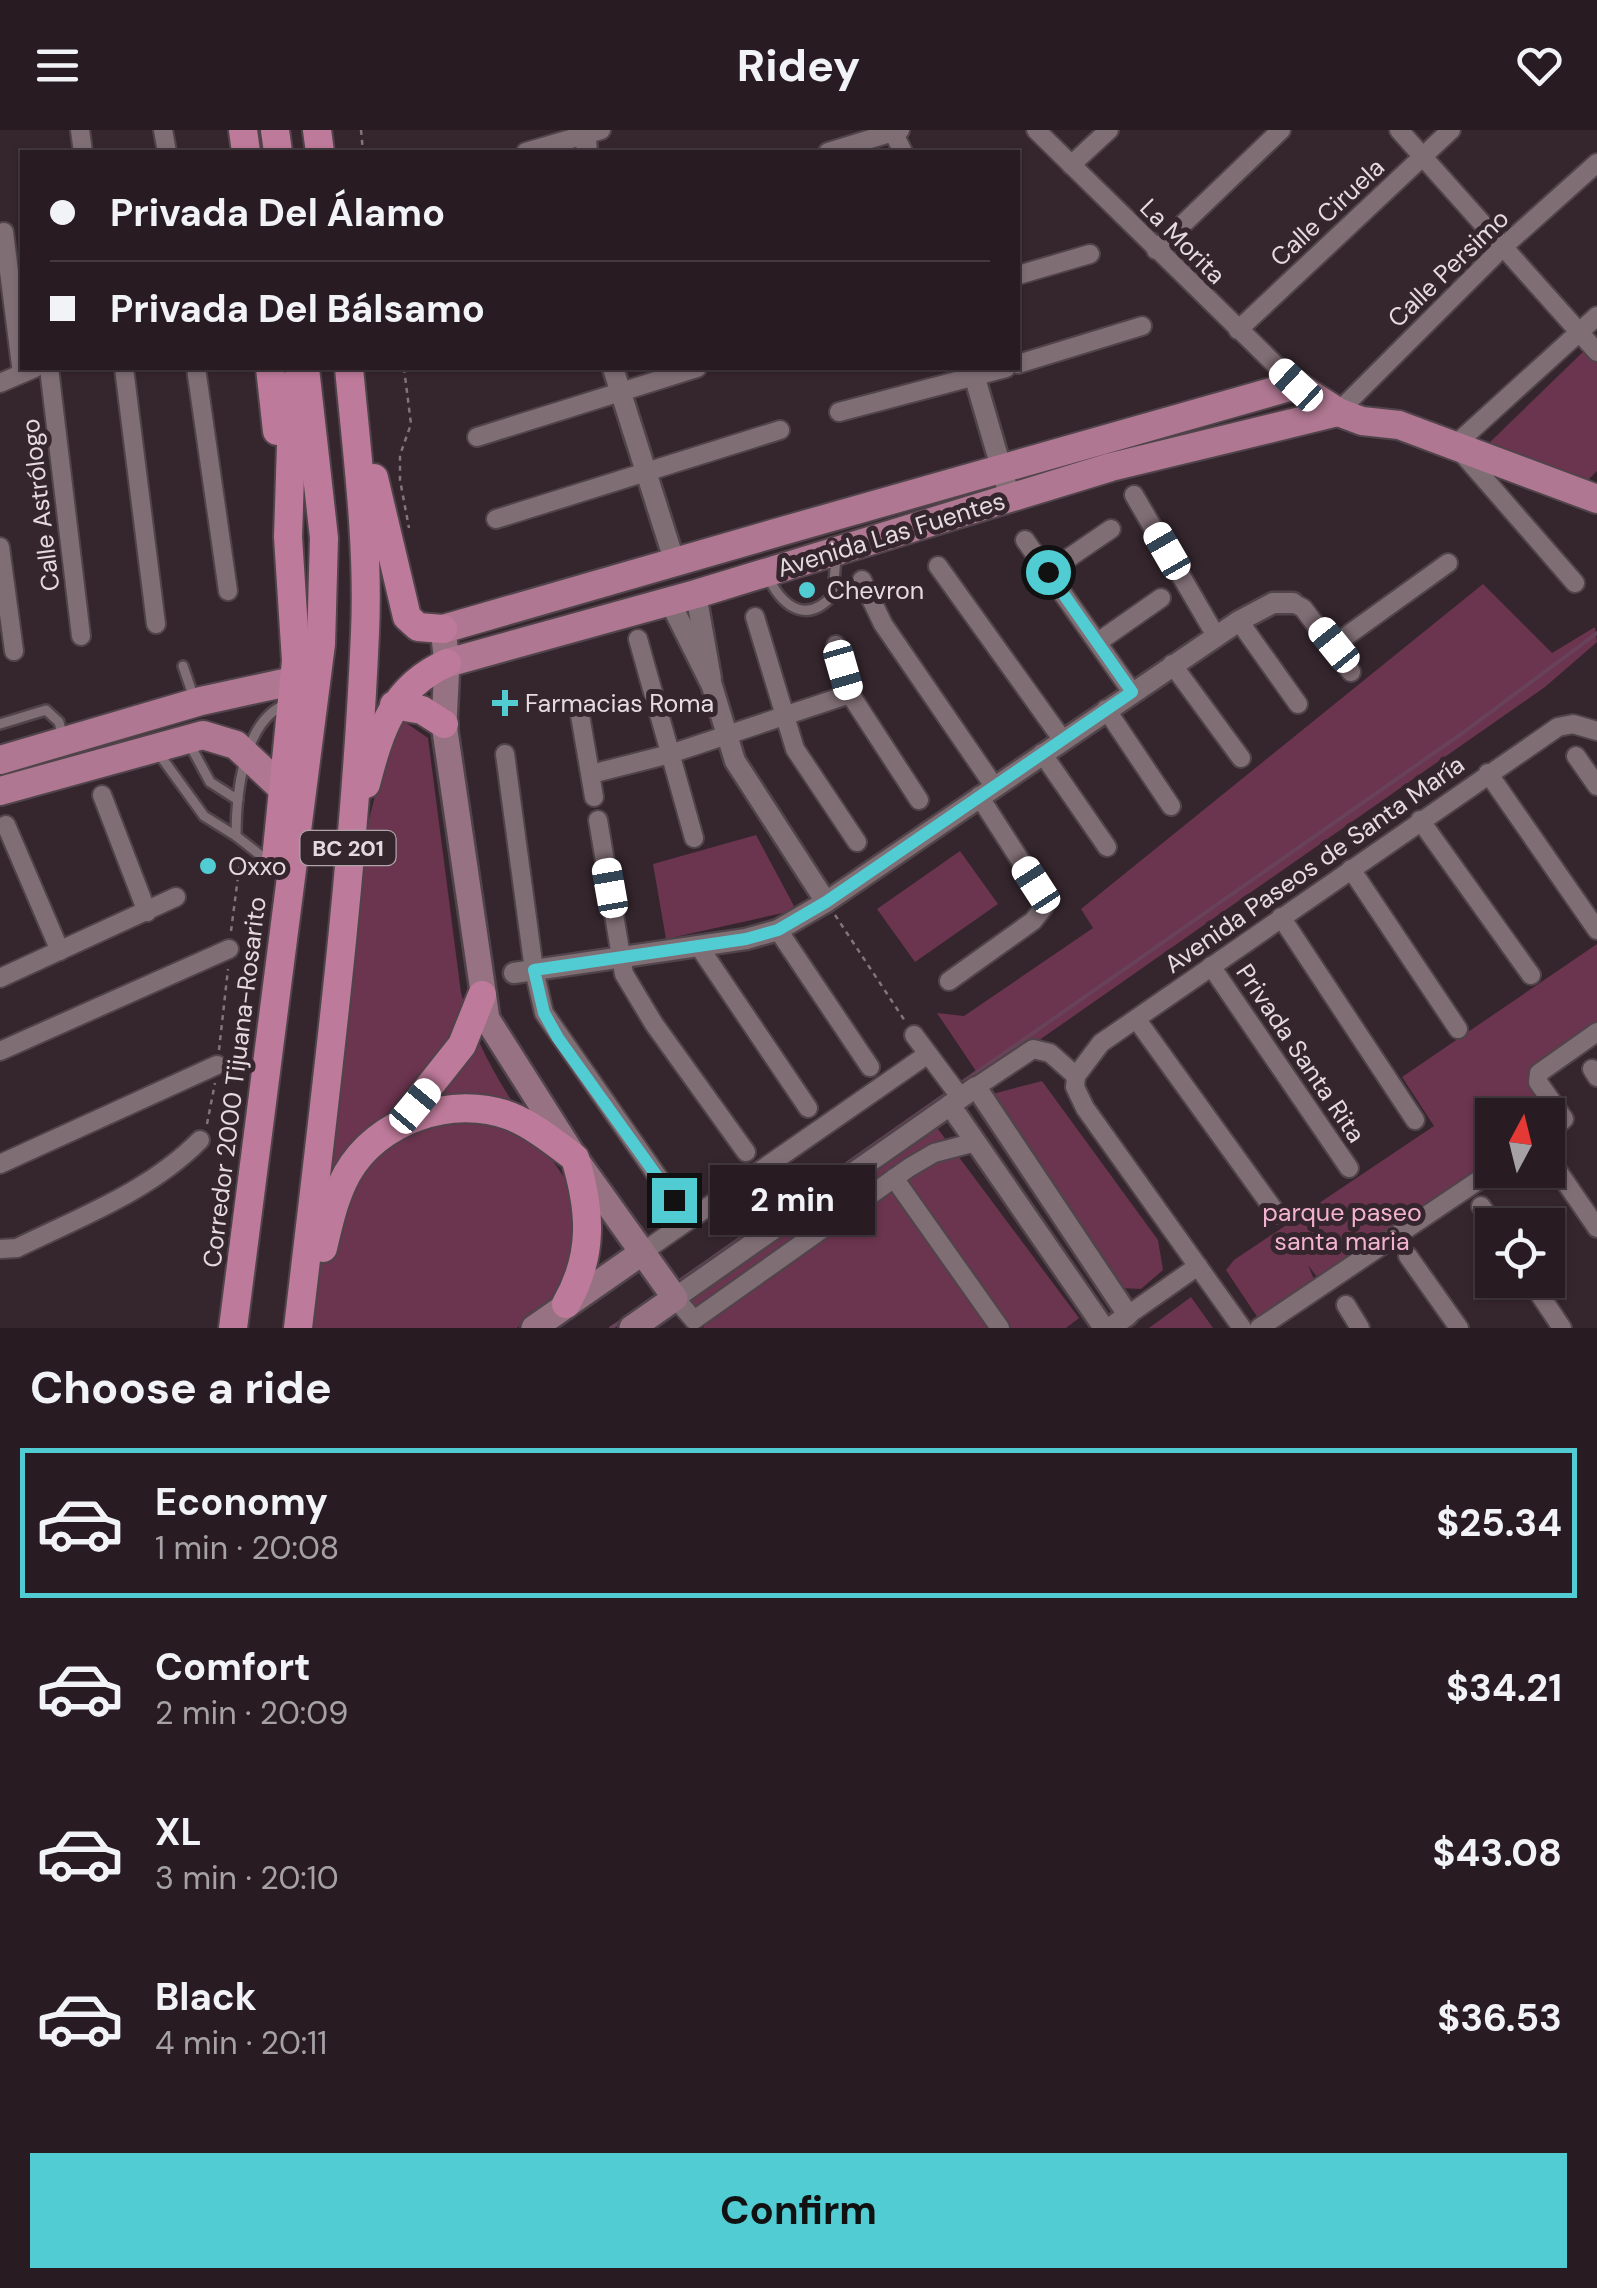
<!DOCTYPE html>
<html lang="en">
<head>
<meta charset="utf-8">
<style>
  body { margin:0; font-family:"DM Sans",sans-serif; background:#30252a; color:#f1f3f6; height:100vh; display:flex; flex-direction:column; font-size:38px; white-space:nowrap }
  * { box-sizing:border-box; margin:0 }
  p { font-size:32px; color:#a5a1a5 }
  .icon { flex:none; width:55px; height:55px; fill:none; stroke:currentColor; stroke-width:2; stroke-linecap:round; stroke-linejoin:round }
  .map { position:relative; height:1198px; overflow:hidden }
  .drawer { display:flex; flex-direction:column; background:#281c22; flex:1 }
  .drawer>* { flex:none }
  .top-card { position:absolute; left:20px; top:20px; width:1000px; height:220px; border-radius:0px; box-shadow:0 2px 8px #0004,0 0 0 2px #443a40; display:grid; align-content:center; height:220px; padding:0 30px; background:#281c22 }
  .needle { width:65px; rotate:7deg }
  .fabs { position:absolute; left:1475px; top:968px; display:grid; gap:20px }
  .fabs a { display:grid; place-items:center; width:90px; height:90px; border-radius:0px; background:#281c22; box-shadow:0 2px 8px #0004,0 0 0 2px #443a40; font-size:50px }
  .end { position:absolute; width:45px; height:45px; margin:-22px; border:12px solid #51ccd3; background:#111; box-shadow:0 0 0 5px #111 }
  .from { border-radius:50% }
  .bubble { position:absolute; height:70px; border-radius:0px; background:#281c22; box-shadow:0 2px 8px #0004,0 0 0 2px #443a40; font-size:32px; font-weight:700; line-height:70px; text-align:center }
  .car { position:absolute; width:30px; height:60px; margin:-30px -15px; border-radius:12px; box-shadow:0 0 8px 2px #0007; background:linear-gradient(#fff 24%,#345 0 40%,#fff 0 76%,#345 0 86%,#fff 0) }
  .top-card b { display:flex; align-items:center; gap:35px; height:95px; font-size:38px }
  .top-card b+b { border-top:2px solid #443a40 }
  .top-card i { width:25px; height:25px; background:#f1f3f6 }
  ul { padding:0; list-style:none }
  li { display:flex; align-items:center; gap:30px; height:150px; margin:0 20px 15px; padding:0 10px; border:5px solid transparent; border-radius:0px }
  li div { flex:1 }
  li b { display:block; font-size:38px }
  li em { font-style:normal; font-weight:700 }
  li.on { border-color:#51ccd3 }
  li>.icon { width:90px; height:90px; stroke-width:1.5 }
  h2 { padding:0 30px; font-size:45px; line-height:120px }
  .button { display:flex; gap:20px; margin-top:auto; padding:20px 30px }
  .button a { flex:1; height:115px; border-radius:0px; background:#51ccd3; color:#111; font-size:40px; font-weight:700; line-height:115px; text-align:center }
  header { display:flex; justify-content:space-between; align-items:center; height:130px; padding:0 30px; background:#281c22; font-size:45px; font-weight:700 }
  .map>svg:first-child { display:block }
  .green { fill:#6b344f }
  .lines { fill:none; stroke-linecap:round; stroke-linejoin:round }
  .stream { stroke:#684258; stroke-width:4 }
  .service-casing { stroke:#50444a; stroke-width:14 }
  .minor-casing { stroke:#50444a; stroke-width:22 }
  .tertiary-casing { stroke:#50444a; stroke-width:25 }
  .secondary-casing { stroke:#50444a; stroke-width:30 }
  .primary-casing { stroke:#50444a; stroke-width:32 }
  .trunk-casing { stroke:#50444a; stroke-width:32 }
  .path { stroke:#81747a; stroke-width:2.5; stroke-dasharray:5 5; stroke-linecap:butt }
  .service { stroke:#806e75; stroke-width:9 }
  .minor { stroke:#806e75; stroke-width:18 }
  .tertiary { stroke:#806e75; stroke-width:20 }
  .secondary { stroke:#977283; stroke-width:25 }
  .primary { stroke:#af7791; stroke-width:28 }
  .trunk { stroke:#be7a9a; stroke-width:28 }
  .route { stroke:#51ccd3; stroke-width:12 }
  .poi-dot { fill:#51ccd3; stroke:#35262d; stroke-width:4 }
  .labels { text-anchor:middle; stroke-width:10; stroke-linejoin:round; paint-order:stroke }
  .shield { fill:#35262d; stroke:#b0a5aa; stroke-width:2.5 }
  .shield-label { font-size:22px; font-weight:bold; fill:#e5dbdf }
  .street-label { font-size:25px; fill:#e5dbdf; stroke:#35262d }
  .poi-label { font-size:25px; fill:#e5dbdf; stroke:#35262d; text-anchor:start }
  .park-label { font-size:25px; fill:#f3b2cf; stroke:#35262d }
</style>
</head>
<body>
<header><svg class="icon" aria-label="menu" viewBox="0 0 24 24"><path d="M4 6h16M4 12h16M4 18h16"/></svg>Ridey<svg class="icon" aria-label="heart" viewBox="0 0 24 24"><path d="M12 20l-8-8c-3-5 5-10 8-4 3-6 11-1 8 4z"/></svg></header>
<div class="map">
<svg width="1597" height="1198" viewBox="0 0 1597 1198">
  <rect width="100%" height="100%" fill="#35262d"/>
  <g class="green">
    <polygon points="1586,219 1597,231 1597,341 1584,354 1487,315"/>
    <polygon points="1483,454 1552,523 1595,497 1597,512 1545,557 982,950 937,883 964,886 1093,798 1081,779"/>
    <path d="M402 590 428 608 461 863C483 942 534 1002 580 1070L567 1158 517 1198H311L362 717 392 599Z"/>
    <polygon points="756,705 794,776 787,782 666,809 653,734"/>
    <polygon points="960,721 998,774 915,832 877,779"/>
    <polygon points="1597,814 1597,894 1528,942 1562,992 1548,1001 1548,985 1492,985 1492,1037 1320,1151 1308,1135 1316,1154 1260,1191 1226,1140 1234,1130 1434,996 1402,947"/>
    <polygon points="1042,951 1158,1110 1163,1140 1141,1159 1120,1158 985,966"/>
    <polygon points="932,991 1079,1188 1066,1198 704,1198 687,1162"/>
    <polygon points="1191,1167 1213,1198 1149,1198"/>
  </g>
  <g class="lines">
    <g class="stream">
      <polyline points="960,954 1464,602 1597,503"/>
      <polyline points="678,1152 949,962"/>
      <polyline points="611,1198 625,1189"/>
    </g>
    <g class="service-casing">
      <g id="service">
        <path d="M769 449C784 478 807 494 833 465L836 427"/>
        <polyline points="183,536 195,571"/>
        <polyline points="0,594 46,580 59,592 63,608"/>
        <polyline points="190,615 210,652 238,670"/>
        <polyline points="159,624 204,686 236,706"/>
        <path d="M273 735 236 706C236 664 243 588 289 573"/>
      </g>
    </g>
    <g class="minor-casing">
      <g id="minor">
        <polyline points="80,0 83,22"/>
        <polyline points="163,0 167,22"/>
        <polyline points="1036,0 1296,255"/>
        <polyline points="1399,0 1597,222"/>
        <polyline points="893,2 903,22"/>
        <polyline points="526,22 601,0"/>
        <polyline points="828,22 900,0"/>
        <polyline points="1071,35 1109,0"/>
        <polyline points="4,102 22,243"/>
        <polyline points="1156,120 1281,0"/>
        <polyline points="1018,145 1090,124"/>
        <polyline points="1238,200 1451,0"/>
        <polyline points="1018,234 1142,196"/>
        <polyline points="49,238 81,506"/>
        <polyline points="124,238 156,494"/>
        <polyline points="196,238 228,461"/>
        <polyline points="0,253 35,238"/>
        <polyline points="839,282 1006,238"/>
        <polyline points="1338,282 1502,118 1597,33"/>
        <polyline points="477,307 697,238"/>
        <polyline points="1134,365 1216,506"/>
        <polyline points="496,389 780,300"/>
        <polyline points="1025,410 1132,562"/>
        <polyline points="0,417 14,521"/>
        <polyline points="938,436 1062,609"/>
        <polyline points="1048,442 1111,399"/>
        <polyline points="862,450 883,494 994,656"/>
        <polyline points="1575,453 1455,315 1597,186"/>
        <polyline points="1293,473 1303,478 1351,542"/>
        <polyline points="755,487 795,619 857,712"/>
        <polyline points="1239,491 1298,574"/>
        <polyline points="638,509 694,708"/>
        <polyline points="1098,512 1161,468"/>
        <polyline points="836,515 850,564 919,670"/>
        <polyline points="1334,515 1448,433"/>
        <polyline points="1172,534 1241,628"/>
        <polyline points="579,579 594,667"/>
        <polyline points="1106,579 1171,676"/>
        <polyline points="1042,623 1107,717"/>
        <polyline points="505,624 534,840 544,883 674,1070"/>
        <polyline points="1576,626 1597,656"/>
        <polyline points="1488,643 1597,800"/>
        <polyline points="591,644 670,624 850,564"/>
        <polyline points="102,665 147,782"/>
        <polyline points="598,690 624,844 654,894 746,1022"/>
        <polyline points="1420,690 1531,845"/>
        <polyline points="6,695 60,821"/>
        <polyline points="1351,739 1458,899"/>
        <polyline points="1281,787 1415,990"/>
        <polyline points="778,800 870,937"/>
        <polyline points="700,818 808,978"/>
        <polyline points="1211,836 1349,1038"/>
        <polyline points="0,848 176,767"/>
        <polyline points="949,851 1033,791 1044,777 1042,764 979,666"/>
        <polyline points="1137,890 1277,1084"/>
        <polyline points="914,905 961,968"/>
        <polyline points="0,921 229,819"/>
        <polyline points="1592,939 1597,947"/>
        <polyline points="1076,946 1101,913 1558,597 1573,594 1597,601"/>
        <polyline points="976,957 1033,919 1050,923 1076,946 1075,957 1085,978 1242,1198"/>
        <polyline points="1548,1004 1564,989 1538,952 1539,943 1597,902"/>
        <polyline points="0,1034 217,935"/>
        <polyline points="1553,1034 1597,1098"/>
        <polyline points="894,1048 1000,1198"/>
        <polyline points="1481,1076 1494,1095"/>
        <path d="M0 1119 17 1118C80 1087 150 1061 200 1010"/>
        <polyline points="640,1124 928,924"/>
        <polyline points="1408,1126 1459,1198"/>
        <polyline points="1530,1150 1562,1198"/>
        <polyline points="675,1168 694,1190 910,1037 934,1023 976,1012"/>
        <polyline points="1346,1175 1360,1198"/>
        <polyline points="1128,1185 1198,1136"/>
        <polyline points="1259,1198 1494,1040"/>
      </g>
    </g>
    <g class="tertiary-casing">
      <g id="tertiary">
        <polyline points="585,0 587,22"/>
        <polyline points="613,238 674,430"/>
        <polyline points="972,238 1010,368"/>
        <polyline points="696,464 711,549"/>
        <polyline points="669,470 712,556 735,631 826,772"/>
        <polyline points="514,843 746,809 778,800 826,772 1239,491 1273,473 1293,473"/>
        <polyline points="950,975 1104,1198"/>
        <polyline points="675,1168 976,957 1128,1185 1110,1198"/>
      </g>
    </g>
    <g class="secondary-casing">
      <g id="secondary">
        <polyline points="443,499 447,533 444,594 487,889 575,1028 675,1168 632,1198"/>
        <polyline points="534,1198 640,1124"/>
      </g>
    </g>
    <g class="primary-casing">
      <g id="primary">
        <path d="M443 499C727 416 1011 336 1296 255L1338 282 1362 291 1399 295 1597 369"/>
        <polyline points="447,533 696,464 1111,337 1338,282"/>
        <polyline points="0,630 201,571 293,551"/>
        <polyline points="0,661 203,605 236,615 282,658"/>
      </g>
    </g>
    <g class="trunk-casing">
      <g id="trunk">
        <polyline points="243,0 246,22"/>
        <polyline points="275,0 278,22"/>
        <polyline points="317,0 320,22"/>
        <polyline points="270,238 277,301"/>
        <polyline points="374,348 407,487 418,497 443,499"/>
        <polyline points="394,575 422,580 444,594"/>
        <path d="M366 654C380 600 393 557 447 533"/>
        <polyline points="276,729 296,531 288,407 293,254"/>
        <polyline points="401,992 462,915 482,865"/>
        <path d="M323 1118C329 1093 334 1068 347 1044 377 990 453 964 510 986 533 995 555 1013 575 1028 591 1081 594 1125 566 1174"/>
        <polyline points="233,1198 321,514 324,408 305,238"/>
        <path d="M298 1198C325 967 355 735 365 503 369 414 357 325 349 238"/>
      </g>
    </g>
    <g class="path">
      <polyline points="361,0 363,22"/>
      <polyline points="404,238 411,294 400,325 400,350 409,398"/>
      <polyline points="835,785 905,891"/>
      <polyline points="231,801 241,724"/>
      <polyline points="219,920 228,839"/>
      <polyline points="207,994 215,953"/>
    </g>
    <use href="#service" class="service"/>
    <use href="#minor" class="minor"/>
    <use href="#tertiary" class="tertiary"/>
    <use href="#secondary" class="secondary"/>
    <use href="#primary" class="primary"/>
    <use href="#trunk" class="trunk"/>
  </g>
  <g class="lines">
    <polyline class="route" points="674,1070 558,908 544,883 534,840 746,809 778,800 826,772 1132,562 1048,442"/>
  </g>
  <g class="poi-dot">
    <circle cx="807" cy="460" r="10"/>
    <path d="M500 558h10v10h10v10h-10v10h-10v-10h-10v-10h10z"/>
    <circle cx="208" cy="736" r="10"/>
  </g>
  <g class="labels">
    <rect class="shield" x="300.5" y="701" width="95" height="34" rx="8"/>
    <g class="shield-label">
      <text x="348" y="726">BC 201</text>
    </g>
    <g class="street-label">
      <text transform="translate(1327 82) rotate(-43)" y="9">Calle Ciruela</text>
      <text transform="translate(1183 111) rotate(45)" y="9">La Morita</text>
      <text transform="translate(1448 138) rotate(-44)" y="9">Calle Persimo</text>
      <text transform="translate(40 375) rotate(-97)" y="9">Calle Astrólogo</text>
      <text transform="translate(891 404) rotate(-17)" y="9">Avenida Las Fuentes</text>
      <text transform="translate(1314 734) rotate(-35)" y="9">Avenida Paseos de Santa María</text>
      <text transform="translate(1301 923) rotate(56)" y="9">Privada Santa Rita</text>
      <text transform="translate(234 952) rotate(-83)" y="9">Corredor 2000 Tijuana-Rosarito</text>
    </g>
    <g class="poi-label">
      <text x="827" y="469">Chevron</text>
      <text x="525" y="582">Farmacias Roma</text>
      <text x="228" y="745">Oxxo</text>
    </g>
    <g class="park-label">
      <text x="1342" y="1091">parque paseo<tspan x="1342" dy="29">santa maria</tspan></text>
    </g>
  </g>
</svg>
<div class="fabs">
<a><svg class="needle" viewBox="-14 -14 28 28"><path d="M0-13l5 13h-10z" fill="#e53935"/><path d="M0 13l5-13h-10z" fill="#a5a1a5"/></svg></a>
<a><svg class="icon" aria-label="locate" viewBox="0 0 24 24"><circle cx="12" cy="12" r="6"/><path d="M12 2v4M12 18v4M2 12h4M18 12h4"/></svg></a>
</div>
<i class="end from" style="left:1048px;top:442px"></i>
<i class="end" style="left:674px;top:1070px"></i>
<div class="bubble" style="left:710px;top:1035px;width:165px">2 min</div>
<i class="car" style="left:1296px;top:255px;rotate:313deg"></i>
<i class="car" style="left:1167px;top:421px;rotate:330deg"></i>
<i class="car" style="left:1334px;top:515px;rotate:321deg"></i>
<i class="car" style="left:843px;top:540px;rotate:164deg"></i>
<i class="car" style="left:1036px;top:755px;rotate:327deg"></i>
<i class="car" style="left:610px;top:758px;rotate:350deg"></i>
<i class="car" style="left:415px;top:976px;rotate:40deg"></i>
<div class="top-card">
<b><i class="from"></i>Privada Del Álamo</b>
<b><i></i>Privada Del Bálsamo</b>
</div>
</div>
<section class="drawer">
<h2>Choose a ride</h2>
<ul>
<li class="on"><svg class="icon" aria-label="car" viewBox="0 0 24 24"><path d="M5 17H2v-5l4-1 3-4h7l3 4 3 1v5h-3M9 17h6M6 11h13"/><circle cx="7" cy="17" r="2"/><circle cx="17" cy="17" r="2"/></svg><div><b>Economy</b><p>1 min · 20:08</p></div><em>$25.34</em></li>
<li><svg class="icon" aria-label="car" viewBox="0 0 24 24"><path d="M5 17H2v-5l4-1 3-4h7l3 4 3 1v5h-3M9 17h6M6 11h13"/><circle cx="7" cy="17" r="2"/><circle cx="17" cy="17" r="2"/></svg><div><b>Comfort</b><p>2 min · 20:09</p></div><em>$34.21</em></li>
<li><svg class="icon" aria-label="car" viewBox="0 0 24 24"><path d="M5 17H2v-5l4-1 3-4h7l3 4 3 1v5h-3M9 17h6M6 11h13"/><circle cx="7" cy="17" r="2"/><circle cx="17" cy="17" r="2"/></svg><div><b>XL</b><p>3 min · 20:10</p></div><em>$43.08</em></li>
<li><svg class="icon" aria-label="car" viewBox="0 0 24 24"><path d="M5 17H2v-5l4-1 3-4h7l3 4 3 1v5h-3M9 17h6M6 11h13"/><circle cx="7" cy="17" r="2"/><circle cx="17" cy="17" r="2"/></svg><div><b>Black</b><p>4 min · 20:11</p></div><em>$36.53</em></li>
</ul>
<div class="button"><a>Confirm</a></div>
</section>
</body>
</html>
